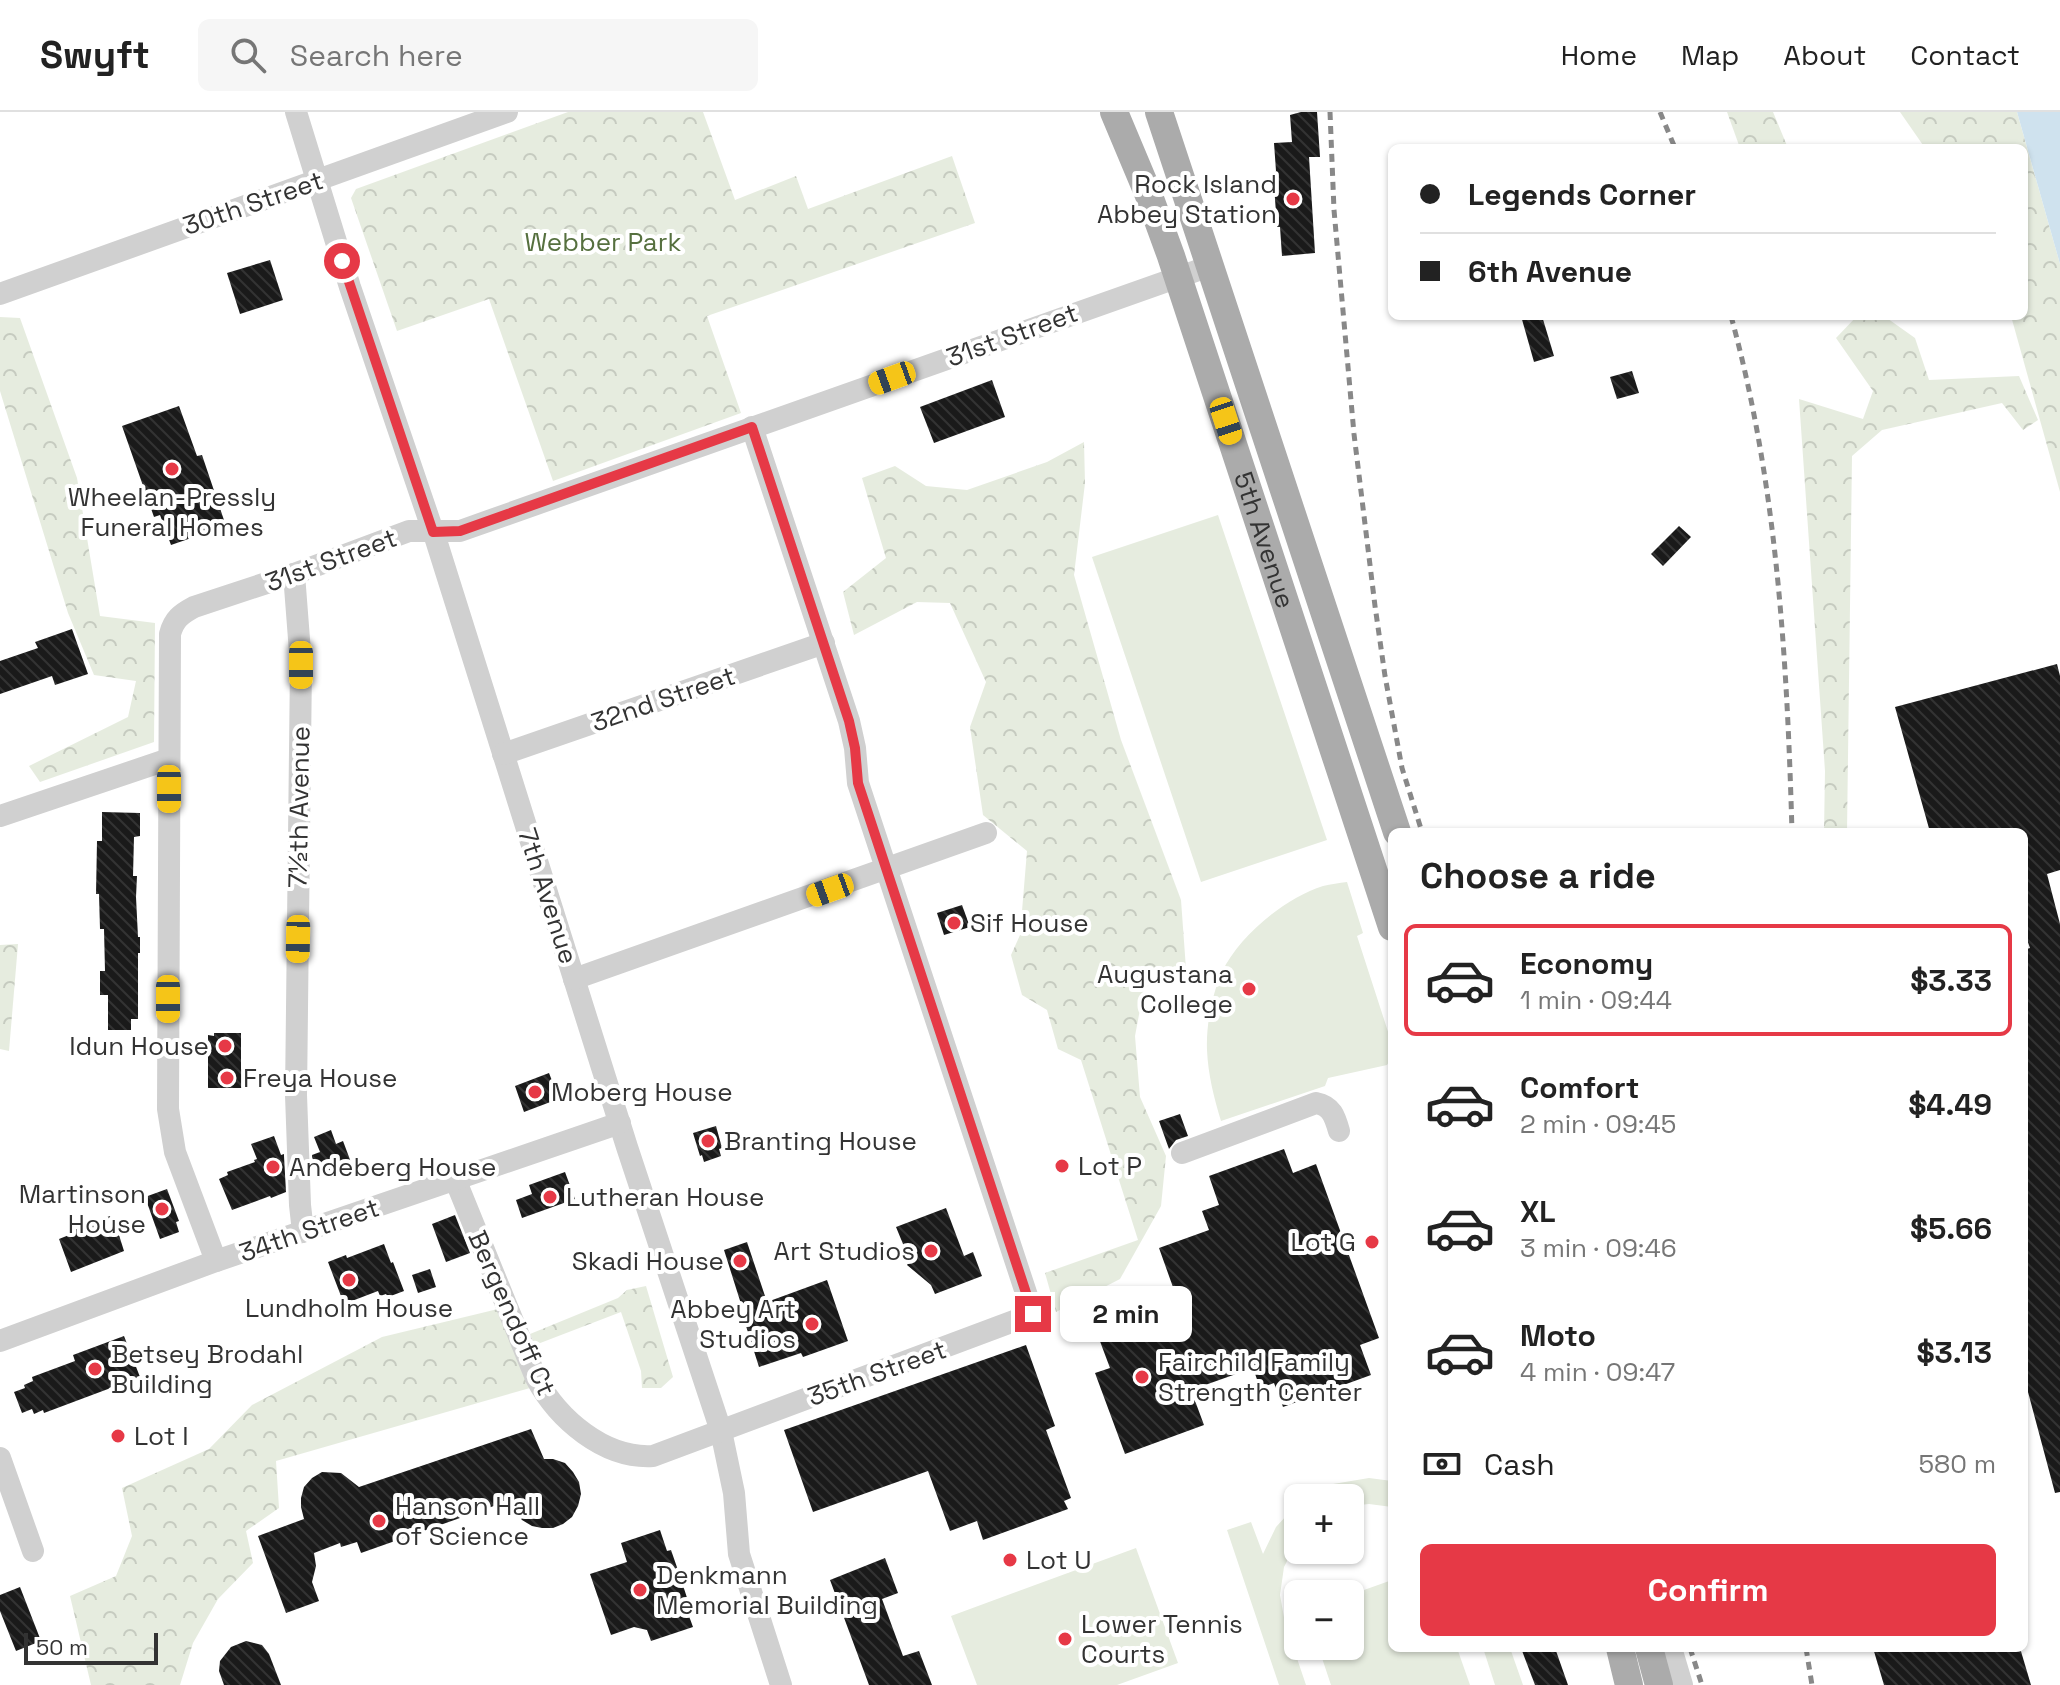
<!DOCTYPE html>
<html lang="en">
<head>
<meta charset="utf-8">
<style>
  body { margin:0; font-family:"Space Grotesk",sans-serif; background:#f6f6f6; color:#222; height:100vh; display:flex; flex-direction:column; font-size:30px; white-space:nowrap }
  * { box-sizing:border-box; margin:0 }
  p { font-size:26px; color:#767676 }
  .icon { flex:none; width:44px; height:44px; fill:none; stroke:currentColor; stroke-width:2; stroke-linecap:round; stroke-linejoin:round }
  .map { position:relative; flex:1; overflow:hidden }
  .drawer { position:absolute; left:1388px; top:716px; width:640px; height:824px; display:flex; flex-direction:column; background:#fff; border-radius:12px; box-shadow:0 2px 6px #0004 }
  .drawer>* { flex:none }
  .top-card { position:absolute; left:1388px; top:32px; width:640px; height:176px; border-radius:12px; box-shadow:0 2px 6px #0004; display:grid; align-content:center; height:176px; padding:0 32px; background:#fff }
  .tools { position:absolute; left:1284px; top:1372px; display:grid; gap:16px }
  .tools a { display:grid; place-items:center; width:80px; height:80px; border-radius:12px; background:#fff; box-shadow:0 2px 6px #0004; font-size:40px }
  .scale { position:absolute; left:24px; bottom:20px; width:134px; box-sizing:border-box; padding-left:8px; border:4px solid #333; border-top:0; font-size:22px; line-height:28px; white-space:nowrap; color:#333; -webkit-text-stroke:6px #fff; paint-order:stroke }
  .end { position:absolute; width:36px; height:36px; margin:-18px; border:10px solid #e63946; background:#fff; box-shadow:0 0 0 4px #fff }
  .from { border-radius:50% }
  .bubble { position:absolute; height:56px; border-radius:12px; background:#fff; box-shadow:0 2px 6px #0004; font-size:26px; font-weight:800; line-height:56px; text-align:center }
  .car { position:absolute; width:24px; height:48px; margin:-24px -12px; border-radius:10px; box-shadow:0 0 6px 2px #0007; background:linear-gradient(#f5c518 24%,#345 0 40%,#f5c518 0 76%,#345 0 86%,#f5c518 0) }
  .top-card b { display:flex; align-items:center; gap:28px; height:76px; font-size:30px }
  .top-card b+b { border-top:2px solid #e0e0e0 }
  .top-card i { width:20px; height:20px; background:#222 }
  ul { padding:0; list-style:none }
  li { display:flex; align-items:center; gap:24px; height:112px; margin:0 16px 12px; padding:0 16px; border:4px solid transparent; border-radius:12px }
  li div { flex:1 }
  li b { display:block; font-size:30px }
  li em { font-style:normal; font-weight:800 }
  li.on { border-color:#e63946 }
  li>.icon { width:72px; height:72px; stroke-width:1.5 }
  h2 { padding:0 32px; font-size:36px; line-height:96px }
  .pay { display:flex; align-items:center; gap:20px; height:88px; padding:0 32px; font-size:30px }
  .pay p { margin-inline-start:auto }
  .cta { display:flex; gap:16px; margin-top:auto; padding:16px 32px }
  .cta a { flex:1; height:92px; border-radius:12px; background:#e63946; color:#fff; font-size:32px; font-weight:800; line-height:92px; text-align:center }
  header { display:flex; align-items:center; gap:48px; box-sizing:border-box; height:112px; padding:0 40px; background:#fff; border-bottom:2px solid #e0e0e0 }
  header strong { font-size:38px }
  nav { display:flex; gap:44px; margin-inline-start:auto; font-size:28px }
  .search { width:560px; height:72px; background:#f6f6f6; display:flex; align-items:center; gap:20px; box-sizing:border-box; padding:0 28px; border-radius:12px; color:#767676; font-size:30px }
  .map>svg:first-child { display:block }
  .forest { fill:url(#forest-crowns) }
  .garden { fill:#e6ecdf }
  .water { fill:#cfe2ee }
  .building { fill:url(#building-back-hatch) }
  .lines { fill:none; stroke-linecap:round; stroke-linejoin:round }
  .minor { stroke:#d0d0d0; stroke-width:22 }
  .major { stroke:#ababab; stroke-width:28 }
  .rail { stroke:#888; stroke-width:5; stroke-dasharray:8 6; stroke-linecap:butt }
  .route { stroke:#e63946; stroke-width:10 }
  .poi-dot { fill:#e63946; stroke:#fff; stroke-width:3 }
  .labels { text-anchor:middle; stroke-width:8; stroke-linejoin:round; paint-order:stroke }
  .poi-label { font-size:26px; fill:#333; stroke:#fff; text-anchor:start }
  .street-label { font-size:26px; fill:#333; stroke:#fff }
  .park-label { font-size:26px; fill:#56703f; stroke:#fff }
</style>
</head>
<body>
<header>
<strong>Swyft</strong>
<div class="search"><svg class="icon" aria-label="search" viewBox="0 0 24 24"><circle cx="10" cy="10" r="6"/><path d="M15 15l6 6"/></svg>Search here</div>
<nav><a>Home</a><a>Map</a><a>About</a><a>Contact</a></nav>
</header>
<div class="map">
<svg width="2060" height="1573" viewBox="0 0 2060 1573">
  <defs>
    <pattern id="forest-crowns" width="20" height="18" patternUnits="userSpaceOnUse" patternTransform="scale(2)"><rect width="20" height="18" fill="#e6ecdf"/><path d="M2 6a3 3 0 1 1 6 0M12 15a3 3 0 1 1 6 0" fill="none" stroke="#c6cbc0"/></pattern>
    <pattern id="building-back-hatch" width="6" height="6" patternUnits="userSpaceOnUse" patternTransform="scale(2)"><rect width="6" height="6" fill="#1a1a1a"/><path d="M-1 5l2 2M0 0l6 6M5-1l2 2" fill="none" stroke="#333"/></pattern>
  </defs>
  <rect width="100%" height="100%" fill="#fff"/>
  <g class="forest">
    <polygon points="568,0 703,0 735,88 796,64 808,97 952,44 975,111 707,204 741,301 553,369 489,187 397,219 351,86 356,77"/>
    <polygon points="1727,0 1773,0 1788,36 1740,36"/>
    <polygon points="1900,0 2017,0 2060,152 2060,380 2011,204 2024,204 2024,36 1925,36"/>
    <polygon points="1857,204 1884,204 1915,226 1929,268 2019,264 2038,308 2023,318 2002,291 1882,318 1852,344 1847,720 1824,720 1825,659 1799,287 1863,307 1873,279 1836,226"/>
    <polygon points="0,205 20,206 77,366 100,504 155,511 154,630 40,670 29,654 128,605 136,569 94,563 68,501 0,279"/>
    <polygon points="1084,330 1085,371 1074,463 1121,628 1181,788 1186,857 1144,876 1135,924 1140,985 1166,1044 1161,1094 1120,1167 1056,1200 1045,1161 1138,1128 1081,948 1058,937 1047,898 1022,883 1011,843 1020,823 1027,739 983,703 970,615 986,570 950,491 917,490 854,523 843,480 886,446 862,366 895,354 926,374 967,378 1047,350"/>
    <polygon points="18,832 9,939 0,937 0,833"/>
    <polygon points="646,1174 673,1265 661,1276 642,1276 641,1259 621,1200 535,1233 530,1222 618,1186 627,1178"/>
    <polygon points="498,1197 530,1276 276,1349 279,1396 246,1419 253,1451 218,1487 193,1531 180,1573 91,1573 70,1484 116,1464 132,1424 122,1376 209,1337 252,1293 382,1225"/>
  </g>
  <g class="garden">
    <polygon points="1218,403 1327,728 1201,770 1092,445"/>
    <path d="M1347 770 1363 821 1357 824 1392 932V945L1387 953 1328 966 1325 974 1221 1009C1214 986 1208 962 1207 938 1206 912 1212 883 1222 860 1239 824 1285 786 1323 774 1331 772 1339 771 1347 770Z"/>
    <polygon points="1369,1366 1392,1369 1392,1395 1369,1392 1350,1394 1350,1386 1306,1386 1333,1372"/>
    <polygon points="1298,1391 1298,1428 1284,1455 1280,1483 1285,1511 1306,1573 1279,1573 1227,1418 1251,1410 1263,1442 1276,1415"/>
    <polygon points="1136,1436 1178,1551 1117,1573 977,1573 951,1504"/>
    <polygon points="1392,1468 1392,1536 1457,1536 1470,1573 1331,1573 1318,1534 1350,1534 1350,1483"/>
    <polygon points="1483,1536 1510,1536 1523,1573 1495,1573"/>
  </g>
  <polygon class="water" points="2017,0 2060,0 2060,152"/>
  <g class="building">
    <polygon points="1301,0 1317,0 1320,45 1309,45 1315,141 1282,144 1280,115 1277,115 1273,59 1276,59 1274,31 1292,30 1290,3"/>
    <polygon points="270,148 283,188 240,202 227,161"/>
    <polygon points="1521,204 1542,204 1554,244 1534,250"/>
    <polygon points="1632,259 1639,281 1617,287 1610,265"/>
    <polygon points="992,268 1005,305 934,331 920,295"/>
    <polygon points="179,294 197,344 202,343 226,414 171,433 160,403 154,405 122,314"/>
    <polygon points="1679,414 1691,425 1663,454 1651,442"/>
    <polygon points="72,517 88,562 55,573 52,564 0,582 0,549 38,536 35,530"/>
    <polygon points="2057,552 2060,564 2060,758 2047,762 2060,812 2060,1380 2055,1381 2024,1265 2024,838 2030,836 2024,819 2024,720 1930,720 1895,595"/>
    <polygon points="102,700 140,701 140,724 134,725 133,764 137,764 136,785 138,825 140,825 140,841 138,841 138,907 131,907 131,918 108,918 108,883 100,883 100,859 105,859 104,817 100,817 99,782 96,782 97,729 102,729"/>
    <polygon points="962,793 970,815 944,823 937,801"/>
    <polygon points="214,921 241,921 241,957 246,957 246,976 208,976 208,923 214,924"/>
    <polygon points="549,961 556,979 550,981 553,989 524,1000 515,974"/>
    <polygon points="1180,1002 1188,1024 1176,1028 1169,1037 1159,1009"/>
    <polygon points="716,1014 722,1036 719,1037 721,1044 704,1050 702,1043 700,1044 693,1021"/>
    <polygon points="331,1018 336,1032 343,1029 352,1053 320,1065 312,1045 312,1043 320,1040 314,1025"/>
    <polygon points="274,1024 281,1043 284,1042 284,1044 286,1080 271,1086 270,1084 232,1098 219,1067 228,1063 227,1060 255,1050 254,1048 257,1047 251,1032"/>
    <polygon points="1284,1037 1293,1061 1316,1052 1379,1226 1360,1233 1371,1263 1283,1295 1274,1271 1260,1276 1253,1256 1191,1278 1204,1313 1125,1342 1095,1261 1110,1256 1092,1208 1174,1178 1159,1136 1209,1118 1202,1099 1219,1093 1209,1064"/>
    <polygon points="565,1060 575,1087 522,1106 516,1088 532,1082 529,1073"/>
    <polygon points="167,1077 179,1109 176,1110 179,1120 160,1127 145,1085"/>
    <polygon points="946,1096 964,1144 973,1140 982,1164 935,1182 931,1173 907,1153 910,1149 896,1115"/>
    <polygon points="455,1103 470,1141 446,1150 432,1112"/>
    <polygon points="110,1104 111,1108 114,1107 124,1139 71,1160 59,1127 69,1123 67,1119"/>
    <polygon points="747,1130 767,1190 827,1168 848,1229 803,1245 801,1241 759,1255 746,1214 748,1214 724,1138"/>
    <polygon points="384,1132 391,1151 393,1150 404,1179 388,1185 386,1182 380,1184 378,1179 344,1192 328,1150 346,1143 347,1146"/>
    <polygon points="430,1157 436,1175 418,1181 412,1163"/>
    <polygon points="124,1224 140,1265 44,1301 43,1298 34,1302 32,1297 22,1301 14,1280 25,1276 24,1273 33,1269 32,1265 75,1249 73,1243"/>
    <polygon points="1026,1233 1055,1314 1046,1318 1071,1386 1064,1389 1068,1397 983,1428 977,1409 950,1419 928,1359 813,1400 784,1318"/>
    <polygon points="531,1317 544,1347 553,1347 565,1351 573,1360 579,1370 581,1382 578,1394 572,1405 563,1412 553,1416 542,1416 532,1414 522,1408 515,1400 511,1388 361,1441 357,1430 341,1435 340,1431 314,1441 316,1454 312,1470 319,1489 286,1501 258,1424 304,1407 301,1395 301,1386 304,1375 312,1366 322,1360 341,1361 359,1375"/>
    <polygon points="660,1418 667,1439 671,1438 680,1464 689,1492 685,1493 693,1515 651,1529 647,1518 634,1515 611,1523 590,1462 627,1450 621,1431"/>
    <polygon points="885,1446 898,1481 882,1487 903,1544 919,1539 932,1573 869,1573 830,1468"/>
    <polygon points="20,1475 41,1529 16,1539 0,1499 0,1483"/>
    <polygon points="246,1529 262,1533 269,1542 281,1573 224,1573 219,1559 220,1549 231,1535"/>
    <polygon points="1521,1536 1555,1536 1568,1573 1535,1573"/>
    <polygon points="1873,1536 2020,1536 2031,1573 1884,1573"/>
  </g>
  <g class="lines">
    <g class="minor">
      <polyline points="296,0 350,175 436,428 627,1035 721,1319 734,1381 739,1442 781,1573"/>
      <polyline points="0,182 507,0"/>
      <polyline points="294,462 301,553 296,983 300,1093 303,1120"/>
      <polyline points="503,642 824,531"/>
      <polyline points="0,704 169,647"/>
      <polyline points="574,867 986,721"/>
      <path d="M1182 1041 1316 991C1332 994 1335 1005 1339 1019"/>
      <path d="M455 1067 536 1266C558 1307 604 1347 653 1344L1033 1202 858 671 855 636 849 609 752 315"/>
      <path d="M216 1149 175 1040 168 997 170 522C174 507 181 502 194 495L294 462 409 419H460L1210 154"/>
      <polyline points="0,1229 216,1149 620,1011"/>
      <polyline points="0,1346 33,1439"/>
      <polyline points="1671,1536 1682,1573"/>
    </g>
    <g class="major">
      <path id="s1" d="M1114 0 1148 81 1171 144 1392 815"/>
      <polyline points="1159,0 1397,720"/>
      <polyline points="1620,1536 1629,1573"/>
      <polyline points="1649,1536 1659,1573"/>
    </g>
    <g class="rail">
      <polyline points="1330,0 1334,98 1354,322 1375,494 1385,564 1402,656 1422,720"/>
      <polyline points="1660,0 1675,36"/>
      <path d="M1731 204C1777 372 1787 546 1792 720"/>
      <polyline points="1690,1536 1702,1573"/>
      <polyline points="1806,1536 1812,1573"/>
    </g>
  </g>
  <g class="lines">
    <polyline class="route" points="342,149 433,420 460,419 752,315 849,609 855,636 858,671 1033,1202"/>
  </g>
  <g class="poi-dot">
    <circle cx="1293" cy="87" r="8"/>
    <circle cx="172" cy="357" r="8"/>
    <circle cx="954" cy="811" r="8"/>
    <circle cx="1249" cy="877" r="8"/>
    <circle cx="225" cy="934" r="8"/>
    <circle cx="227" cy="966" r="8"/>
    <circle cx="535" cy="980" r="8"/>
    <circle cx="708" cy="1029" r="8"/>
    <circle cx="1062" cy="1054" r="8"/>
    <circle cx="273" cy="1055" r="8"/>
    <circle cx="550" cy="1085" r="8"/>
    <circle cx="162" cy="1097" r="8"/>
    <circle cx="1372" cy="1130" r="8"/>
    <circle cx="931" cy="1139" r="8"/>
    <circle cx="740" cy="1149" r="8"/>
    <circle cx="349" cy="1168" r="8"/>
    <circle cx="812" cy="1212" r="8"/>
    <circle cx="95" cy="1257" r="8"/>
    <circle cx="1142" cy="1265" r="8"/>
    <circle cx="118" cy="1324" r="8"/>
    <circle cx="379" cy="1409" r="8"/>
    <circle cx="1010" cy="1448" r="8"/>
    <circle cx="640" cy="1478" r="8"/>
    <circle cx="1065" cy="1527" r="8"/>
  </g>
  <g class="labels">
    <g class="poi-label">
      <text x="1277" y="81" text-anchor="end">Rock Island<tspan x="1277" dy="30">Abbey Station</tspan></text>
      <text x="172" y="394" text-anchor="middle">Wheelan-Pressly<tspan x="172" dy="30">Funeral Homes</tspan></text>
      <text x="970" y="820">Sif House</text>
      <text x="1233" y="871" text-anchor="end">Augustana<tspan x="1233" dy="30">College</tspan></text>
      <text x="209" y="943" text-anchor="end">Idun House</text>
      <text x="243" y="975">Freya House</text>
      <text x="551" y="989">Moberg House</text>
      <text x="724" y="1038">Branting House</text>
      <text x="1078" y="1063">Lot P</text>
      <text x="289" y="1064">Andeberg House</text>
      <text x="146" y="1091" text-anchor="end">Martinson<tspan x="146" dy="30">House</tspan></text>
      <text x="566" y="1094">Lutheran House</text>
      <text x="1356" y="1139" text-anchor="end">Lot G</text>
      <text x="915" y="1148" text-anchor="end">Art Studios</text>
      <text x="724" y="1158" text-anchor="end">Skadi House</text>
      <text x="349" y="1205" text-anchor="middle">Lundholm House</text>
      <text x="796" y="1206" text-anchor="end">Abbey Art<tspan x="796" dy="30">Studios</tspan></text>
      <text x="111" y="1251">Betsey Brodahl<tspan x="111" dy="30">Building</tspan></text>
      <text x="1158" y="1259">Fairchild Family<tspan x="1158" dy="30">Strength Center</tspan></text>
      <text x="134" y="1333">Lot I</text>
      <text x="395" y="1403">Hanson Hall<tspan x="395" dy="30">of Science</tspan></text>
      <text x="1026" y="1457">Lot U</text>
      <text x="656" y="1472">Denkmann<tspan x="656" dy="30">Memorial Building</tspan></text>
      <text x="1081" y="1521">Lower Tennis<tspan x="1081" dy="30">Courts</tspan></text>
    </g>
    <g class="street-label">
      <text transform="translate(253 91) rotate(-19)" y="9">30th Street</text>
      <text transform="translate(1012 223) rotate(-20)" y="9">31st Street</text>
      <text dy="9" stroke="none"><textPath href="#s1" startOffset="454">5th Avenue</textPath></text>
      <text transform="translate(331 448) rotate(-20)" y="9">31st Street</text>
      <text transform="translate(663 587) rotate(-19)" y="9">32nd Street</text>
      <text transform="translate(299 695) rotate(-89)" y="9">7½th Avenue</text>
      <text transform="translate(548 784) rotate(72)" y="9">7th Avenue</text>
      <text transform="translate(309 1118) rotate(-19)" y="9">34th Street</text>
      <text transform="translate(512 1201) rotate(66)" y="9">Bergendoff Ct</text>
      <text transform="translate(877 1261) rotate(-20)" y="9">35th Street</text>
    </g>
    <g class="park-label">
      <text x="603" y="139">Webber Park</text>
    </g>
  </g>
</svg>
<div class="tools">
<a>+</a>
<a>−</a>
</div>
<div class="scale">50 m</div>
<i class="end from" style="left:342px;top:149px"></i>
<i class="end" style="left:1033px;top:1202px"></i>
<div class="bubble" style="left:1060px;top:1174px;width:132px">2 min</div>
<i class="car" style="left:892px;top:266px;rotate:250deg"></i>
<i class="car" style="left:1226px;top:309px;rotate:162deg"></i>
<i class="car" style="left:301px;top:553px;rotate:180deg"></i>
<i class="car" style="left:169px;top:677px;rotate:180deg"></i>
<i class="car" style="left:830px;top:778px;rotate:250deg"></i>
<i class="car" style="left:298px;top:827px;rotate:181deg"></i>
<i class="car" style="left:168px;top:887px;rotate:180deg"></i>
<div class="top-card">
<b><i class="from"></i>Legends Corner</b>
<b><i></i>6th Avenue</b>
</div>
<section class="drawer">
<h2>Choose a ride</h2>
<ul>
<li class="on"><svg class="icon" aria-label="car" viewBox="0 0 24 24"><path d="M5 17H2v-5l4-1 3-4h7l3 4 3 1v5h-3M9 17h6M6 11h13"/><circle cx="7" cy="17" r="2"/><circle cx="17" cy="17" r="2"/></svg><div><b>Economy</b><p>1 min · 09:44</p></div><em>$3.33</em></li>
<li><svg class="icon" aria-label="car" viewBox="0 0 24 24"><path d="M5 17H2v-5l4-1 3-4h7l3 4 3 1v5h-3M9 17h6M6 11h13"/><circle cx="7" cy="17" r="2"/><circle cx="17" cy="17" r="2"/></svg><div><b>Comfort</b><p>2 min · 09:45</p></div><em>$4.49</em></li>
<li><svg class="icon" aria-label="car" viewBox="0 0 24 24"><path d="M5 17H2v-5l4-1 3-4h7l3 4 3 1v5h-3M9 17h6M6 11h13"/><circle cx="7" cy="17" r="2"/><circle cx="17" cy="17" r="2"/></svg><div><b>XL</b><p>3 min · 09:46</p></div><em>$5.66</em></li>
<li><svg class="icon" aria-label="car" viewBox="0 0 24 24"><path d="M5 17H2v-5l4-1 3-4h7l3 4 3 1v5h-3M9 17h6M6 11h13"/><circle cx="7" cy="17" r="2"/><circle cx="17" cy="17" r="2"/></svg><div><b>Moto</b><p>4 min · 09:47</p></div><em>$3.13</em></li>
</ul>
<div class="pay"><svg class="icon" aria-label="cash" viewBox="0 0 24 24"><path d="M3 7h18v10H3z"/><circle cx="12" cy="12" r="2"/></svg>Cash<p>580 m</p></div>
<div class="cta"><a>Confirm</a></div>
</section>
</div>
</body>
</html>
